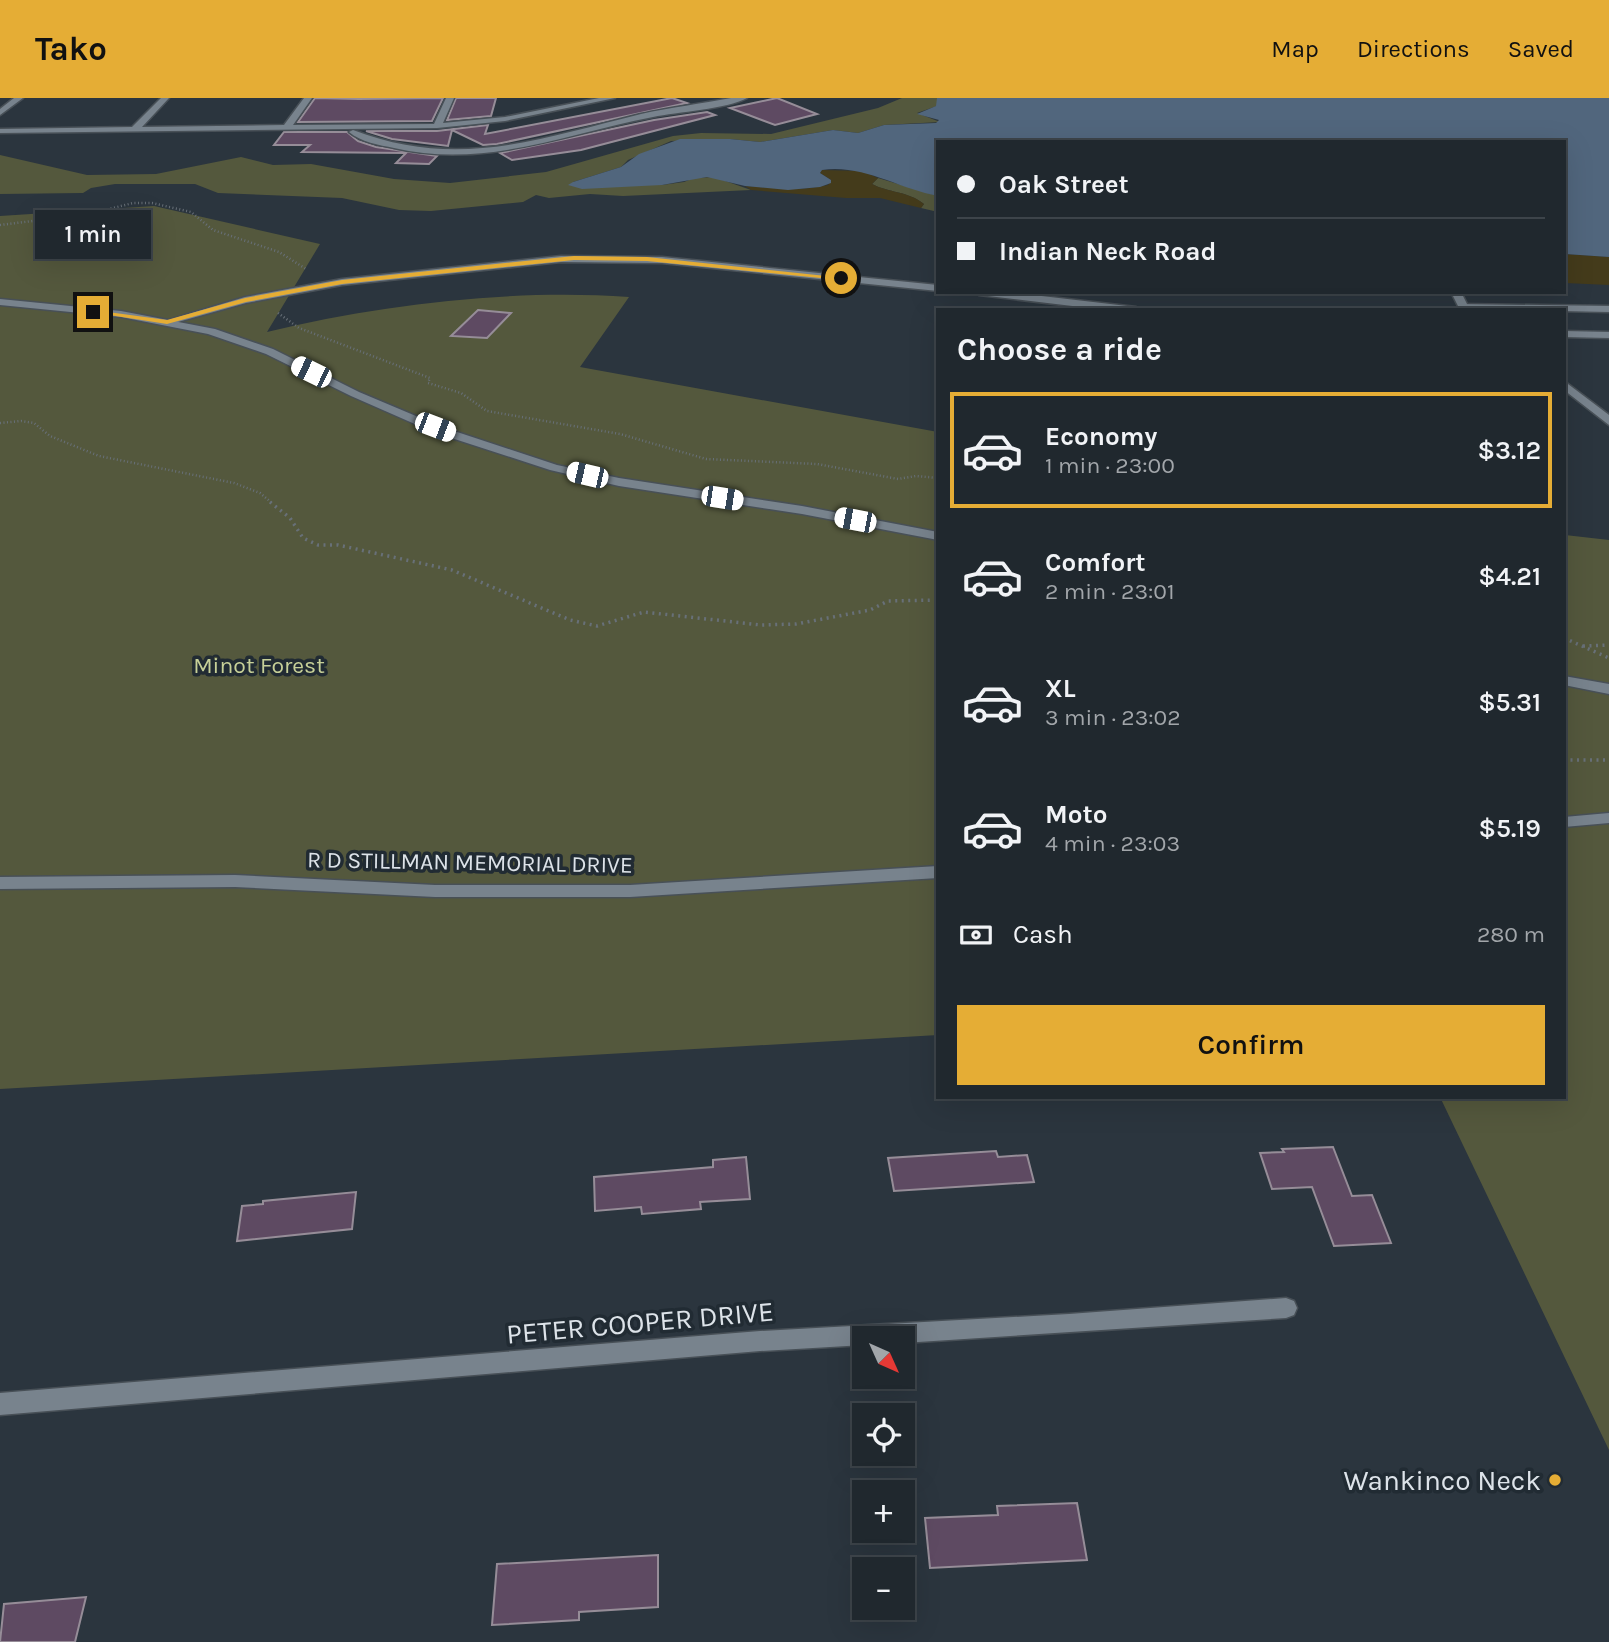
<!DOCTYPE html>
<html lang="en">
<head>
<meta charset="utf-8">
<style>
  body { margin:0; font-family:Karla,sans-serif; background:#2d343a; color:#f1f3f6; height:100vh; display:flex; flex-direction:column; font-size:26px; white-space:nowrap }
  * { box-sizing:border-box; margin:0 }
  p { font-size:23px; color:#a2a6aa }
  .icon { flex:none; width:38px; height:38px; fill:none; stroke:currentColor; stroke-width:2; stroke-linecap:round; stroke-linejoin:round }
  .map { position:relative; flex:1; overflow:hidden }
  .sheet { position:absolute; left:936px; top:210px; width:630px; height:791px; display:flex; flex-direction:column; background:#20282e; border-radius:0px; box-shadow:0 7px 28px #0002,0 0 0 2px #3d444a }
  .sheet>* { flex:none }
  .hud { position:absolute; left:936px; top:42px; width:630px; height:154px; border-radius:0px; box-shadow:0 7px 28px #0002,0 0 0 2px #3d444a; display:grid; align-content:center; height:154px; padding:0 21px; background:#20282e }
  .needle { width:46px; rotate:135deg }
  .fabs { position:absolute; left:852px; top:1228px; display:grid; gap:14px }
  .fabs a { display:grid; place-items:center; width:63px; height:63px; border-radius:0px; background:#20282e; box-shadow:0 7px 28px #0002,0 0 0 2px #3d444a; font-size:35px }
  .end { position:absolute; width:32px; height:32px; margin:-16px; border:9px solid #e5ad35; background:#111; box-shadow:0 0 0 4px #111 }
  .from { border-radius:50% }
  .bubble { position:absolute; height:49px; border-radius:0px; background:#20282e; box-shadow:0 7px 28px #0002,0 0 0 2px #3d444a; font-size:23px; font-weight:600; line-height:49px; text-align:center }
  .car { position:absolute; width:21px; height:42px; margin:-21px -10px; border-radius:9px; box-shadow:0 0 5px 2px #0007; background:linear-gradient(#fff 24%,#345 0 40%,#fff 0 76%,#345 0 86%,#fff 0) }
  .hud b { display:flex; align-items:center; gap:24px; height:66px; font-size:26px }
  .hud b+b { border-top:2px solid #3d444a }
  .hud i { width:18px; height:18px; background:#f1f3f6 }
  ul { padding:0; list-style:none }
  li { display:flex; align-items:center; gap:21px; height:116px; margin:0 14px 10px; padding:0 7px; border:4px solid transparent; border-radius:0px }
  li div { flex:1 }
  li b { display:block; font-size:26px }
  li em { font-style:normal; font-weight:600 }
  li.on { border-color:#e5ad35 }
  li>.icon { width:63px; height:63px; stroke-width:1.5 }
  h2 { padding:0 21px; font-size:32px; line-height:84px }
  .pay { display:flex; align-items:center; gap:18px; height:77px; padding:0 21px; font-size:26px }
  .pay p { margin-inline-start:auto }
  .button { display:flex; gap:14px; margin-top:auto; padding:14px 21px }
  .button a { flex:1; height:80px; border-radius:0px; background:#e5ad35; color:#111; font-size:28px; font-weight:600; line-height:80px; text-align:center }
  header { display:flex; align-items:center; gap:42px; box-sizing:border-box; height:98px; padding:0 35px; background:#e5ad35; color:#111 }
  header strong { font-size:33px }
  nav { display:flex; gap:38px; margin-inline-start:auto; font-size:24px }
  .map>svg:first-child { display:block }
  .green { fill:#54583d }
  .sand { fill:#443b1b }
  .water { fill:#51667d }
  .building { fill:#5e4a62; stroke:#968d98; stroke-width:2 }
  .lines { fill:none; stroke-linecap:round; stroke-linejoin:round }
  .service-casing { stroke:#485057; stroke-width:3 }
  .minor-casing { stroke:#485057; stroke-width:3 }
  .tertiary-casing { stroke:#485057; stroke-width:3 }
  .path-far1 { stroke:#687078; stroke-width:2.5; stroke-dasharray:1 2.5; stroke-linecap:butt }
  .path { stroke:#687078; stroke-width:3.5; stroke-dasharray:2 4.5; stroke-linecap:butt }
  .service { fill:#78838d; fill-rule:evenodd }
  .minor { fill:#78838d; fill-rule:evenodd }
  .tertiary { fill:#78838d; fill-rule:evenodd }
  .route { fill:#e5ad35 }
  .poi-dot { fill:#e5ad35; stroke:#212b33; stroke-width:2.5 }
  .labels { text-anchor:middle; stroke-width:7; stroke-linejoin:round; paint-order:stroke }
  .park-label { font-size:23px; fill:#c7d098; stroke:#212b33 }
  .street-label { font-size:23px; fill:#dde3e9; stroke:#212b33 }
  .near-street-label { font-size:28px; fill:#dde3e9; stroke:#212b33 }
  .near-poi-label { font-size:28px; fill:#dde3e9; stroke:#212b33; text-anchor:end }
</style>
</head>
<body>
<header>
<strong>Tako</strong>
<nav><a>Map</a><a>Directions</a><a>Saved</a></nav>
</header>
<div class="map">
<svg width="1609" height="1544" viewBox="0 0 1609 1544">
  <rect width="100%" height="100%" fill="#2b353e"/>
  <g class="green">
    <polygon points="902,0 937,0 937,8 917,15 940,24 884,27 858,35 833,32 760,44 730,41 671,43 628,62 621,69 573,84 662,87 684,84 694,80 714,79 751,92 623,98 590,96 549,100 536,97 523,104 431,113 399,112 342,100 218,95 195,86 115,86 91,90 83,95 0,96 0,57 87,77 156,76 241,59 273,67 311,66 394,81 450,85 546,74 673,38 701,35 771,36 878,10"/>
    <path d="M878 80 938 98V114L921 110 924 106C908 93 889 95 872 86Z"/>
    <path d="M154 108 320 146 267 234C382 206 512 191 629 199L580 269 938 334V937L0 991V118Z"/>
    <polygon points="1565,437 1609,442 1609,1352 1440,999 1564,999"/>
  </g>
  <g class="sand">
    <path d="M822 72 862 73 878 80 872 86C889 95 908 93 924 106L921 110 880 100H846L751 92 745 88C773 90 801 94 828 87L831 82 820 75Z"/>
    <polygon points="1564,156 1609,159 1609,187 1565,185"/>
  </g>
  <path class="water" d="M937 0H1609V159L1565 156 1564 44H938V98C899 91 863 66 822 72L820 75 831 82V85L820 89 788 92 745 88 707 79 662 87 582 91 568 87 573 84 621 69 639 56 680 41H730L760 44 833 32 858 35 884 27 936 25 939 22 917 16 936 8Z"/>
  <g class="building">
    <polygon points="315,0 359,1 443,0 432,23 298,24"/>
    <polygon points="456,0 496,0 491,18 447,22"/>
    <polygon points="672,0 687,5 497,46 483,47 452,32 448,48 392,41 366,33 437,33 488,27 485,36"/>
    <polygon points="777,0 817,16 775,27 730,10"/>
    <polygon points="707,14 715,17 581,52 512,62 500,55 654,22"/>
    <polygon points="284,34 347,34 358,43 376,49 437,58 429,66 396,65 406,55 302,54 310,47 274,47"/>
    <polygon points="478,212 511,215 487,240 451,238"/>
    <polygon points="1333,1049 1352,1098 1372,1097 1391,1145 1334,1148 1312,1089 1272,1091 1260,1055 1284,1054 1282,1051"/>
    <polygon points="996,1053 998,1059 1027,1057 1034,1084 894,1093 888,1060"/>
    <polygon points="746,1059 750,1101 700,1104 701,1111 642,1116 641,1109 595,1113 594,1079 713,1069 713,1062"/>
    <polygon points="356,1094 352,1131 237,1143 242,1108 263,1106 263,1103"/>
    <polygon points="1077,1405 1087,1462 930,1470 925,1420 998,1417 997,1408"/>
    <polygon points="658,1457 658,1509 579,1514 579,1522 492,1527 497,1466"/>
    <polygon points="86,1499 75,1544 0,1544 4,1506"/>
  </g>
  <g class="lines">
    <g class="service-casing">
      <polygon id="service" points="1460,206 1609,208 1609,214 1463,211 1458,208"/>
    </g>
    <g class="minor-casing">
      <g id="minor">
        <polygon points="14,0 23,0 0,17 0,11"/>
        <polygon points="161,0 169,0 142,29 284,27 304,0 312,0 293,27 434,26 446,0 454,0 443,25 505,19 599,0 615,0 505,23 437,30 0,35 0,31 132,29"/>
        <path d="M731 0H747C727 11 677 14 653 19 566 36 484 71 394 50 379 47 361 44 349 34L353 32C457 72 539 41 641 16 671 9 701 6 731 0Z"/>
        <polygon points="561,158 662,159 938,187 938,193 662,165 561,164 342,187 246,205 167,227 162,224 245,199 342,181"/>
        <polygon points="974,194 1008,194 1136,209 1141,212 1106,212 979,197"/>
        <polygon points="1451,194 1461,194 1470,212 1460,212"/>
        <polygon points="1564,233 1609,234 1609,240 1564,239"/>
        <polygon points="1564,283 1609,317 1609,327 1564,292"/>
        <polygon points="1609,715 1609,725 1564,729 1564,719"/>
        <polygon points="938,768 938,780 630,799 435,799 235,789 0,791 0,779 235,777 435,787 630,787"/>
        <polygon points="1286,1200 1294,1203 1297,1210 1294,1217 1286,1220 903,1245 903,1241 864,1241 864,1247 760,1253 0,1317 0,1295 760,1233 1069,1216"/>
      </g>
    </g>
    <g class="tertiary-casing">
      <g id="tertiary">
        <polygon points="0,201 121,213 215,231 273,251 359,294 442,329 557,367 619,380 802,408 938,434 938,442 802,416 619,388 550,372 433,334 351,298 266,256 208,236 121,219 0,207"/>
        <polygon points="1564,578 1609,586 1609,596 1564,587"/>
      </g>
    </g>
    <g class="path-far1">
      <polyline points="0,127 89,116 133,105 152,105 191,114 213,132 279,154 306,171"/>
      <polyline points="278,215 299,230 430,280 428,285 461,295 487,313 620,336 706,361 817,366 898,381 916,378 938,380"/>
      <polyline points="0,325 21,323 34,325 50,338 99,358 234,385 260,395 272,405"/>
    </g>
    <g class="path">
      <polyline points="270,404 290,420 303,440 318,447 338,447 452,472 570,522 597,528 644,514 761,527 796,526 870,512 888,503 938,502"/>
      <polyline points="1564,540 1609,560"/>
      <polyline points="1583,548 1609,547"/>
      <polyline points="1564,662 1609,662"/>
    </g>
    <use href="#service" class="service"/>
    <use href="#minor" class="minor"/>
    <use href="#tertiary" class="tertiary"/>
  </g>
  <polygon class="route" points="574,158 647,159 845,180 841,182 647,163 574,162 342,186 246,204 167,226 90,214 93,212 167,222 245,200 342,182"/>
  <circle class="poi-dot" cx="1555" cy="1382" r="7"/>
  <g class="labels">
    <g class="park-label">
      <text x="259" y="575">Minot Forest</text>
    </g>
    <g class="street-label">
      <text transform="translate(470 764) rotate(1)" y="8">R D STILLMAN MEMORIAL DRIVE</text>
    </g>
    <g class="near-street-label">
      <text transform="translate(640 1224) rotate(-5)" y="10">PETER COOPER DRIVE</text>
    </g>
    <g class="near-poi-label">
      <text x="1541" y="1392">Wankinco Neck</text>
    </g>
  </g>
</svg>
<div class="fabs">
<a><svg class="needle" viewBox="-14 -14 28 28"><path d="M0-13l5 13h-10z" fill="#e53935"/><path d="M0 13l5-13h-10z" fill="#a2a6aa"/></svg></a>
<a><svg class="icon" aria-label="locate" viewBox="0 0 24 24"><circle cx="12" cy="12" r="6"/><path d="M12 2v4M12 18v4M2 12h4M18 12h4"/></svg></a>
<a>+</a>
<a>−</a>
</div>
<i class="end from" style="left:841px;top:180px"></i>
<i class="end" style="left:93px;top:214px"></i>
<div class="bubble" style="left:35px;top:112px;width:116px">1 min</div>
<i class="car" style="left:311px;top:274px;rotate:296deg"></i>
<i class="car" style="left:435px;top:329px;rotate:111deg"></i>
<i class="car" style="left:587px;top:377px;rotate:283deg"></i>
<i class="car" style="left:722px;top:400px;rotate:99deg"></i>
<i class="car" style="left:855px;top:422px;rotate:281deg"></i>
<div class="hud">
<b><i class="from"></i>Oak Street</b>
<b><i></i>Indian Neck Road</b>
</div>
<section class="sheet">
<h2>Choose a ride</h2>
<ul>
<li class="on"><svg class="icon" aria-label="car" viewBox="0 0 24 24"><path d="M5 17H2v-5l4-1 3-4h7l3 4 3 1v5h-3M9 17h6M6 11h13"/><circle cx="7" cy="17" r="2"/><circle cx="17" cy="17" r="2"/></svg><div><b>Economy</b><p>1 min · 23:00</p></div><em>$3.12</em></li>
<li><svg class="icon" aria-label="car" viewBox="0 0 24 24"><path d="M5 17H2v-5l4-1 3-4h7l3 4 3 1v5h-3M9 17h6M6 11h13"/><circle cx="7" cy="17" r="2"/><circle cx="17" cy="17" r="2"/></svg><div><b>Comfort</b><p>2 min · 23:01</p></div><em>$4.21</em></li>
<li><svg class="icon" aria-label="car" viewBox="0 0 24 24"><path d="M5 17H2v-5l4-1 3-4h7l3 4 3 1v5h-3M9 17h6M6 11h13"/><circle cx="7" cy="17" r="2"/><circle cx="17" cy="17" r="2"/></svg><div><b>XL</b><p>3 min · 23:02</p></div><em>$5.31</em></li>
<li><svg class="icon" aria-label="car" viewBox="0 0 24 24"><path d="M5 17H2v-5l4-1 3-4h7l3 4 3 1v5h-3M9 17h6M6 11h13"/><circle cx="7" cy="17" r="2"/><circle cx="17" cy="17" r="2"/></svg><div><b>Moto</b><p>4 min · 23:03</p></div><em>$5.19</em></li>
</ul>
<div class="pay"><svg class="icon" aria-label="cash" viewBox="0 0 24 24"><path d="M3 7h18v10H3z"/><circle cx="12" cy="12" r="2"/></svg>Cash<p>280 m</p></div>
<div class="button"><a>Confirm</a></div>
</section>
</div>
</body>
</html>
